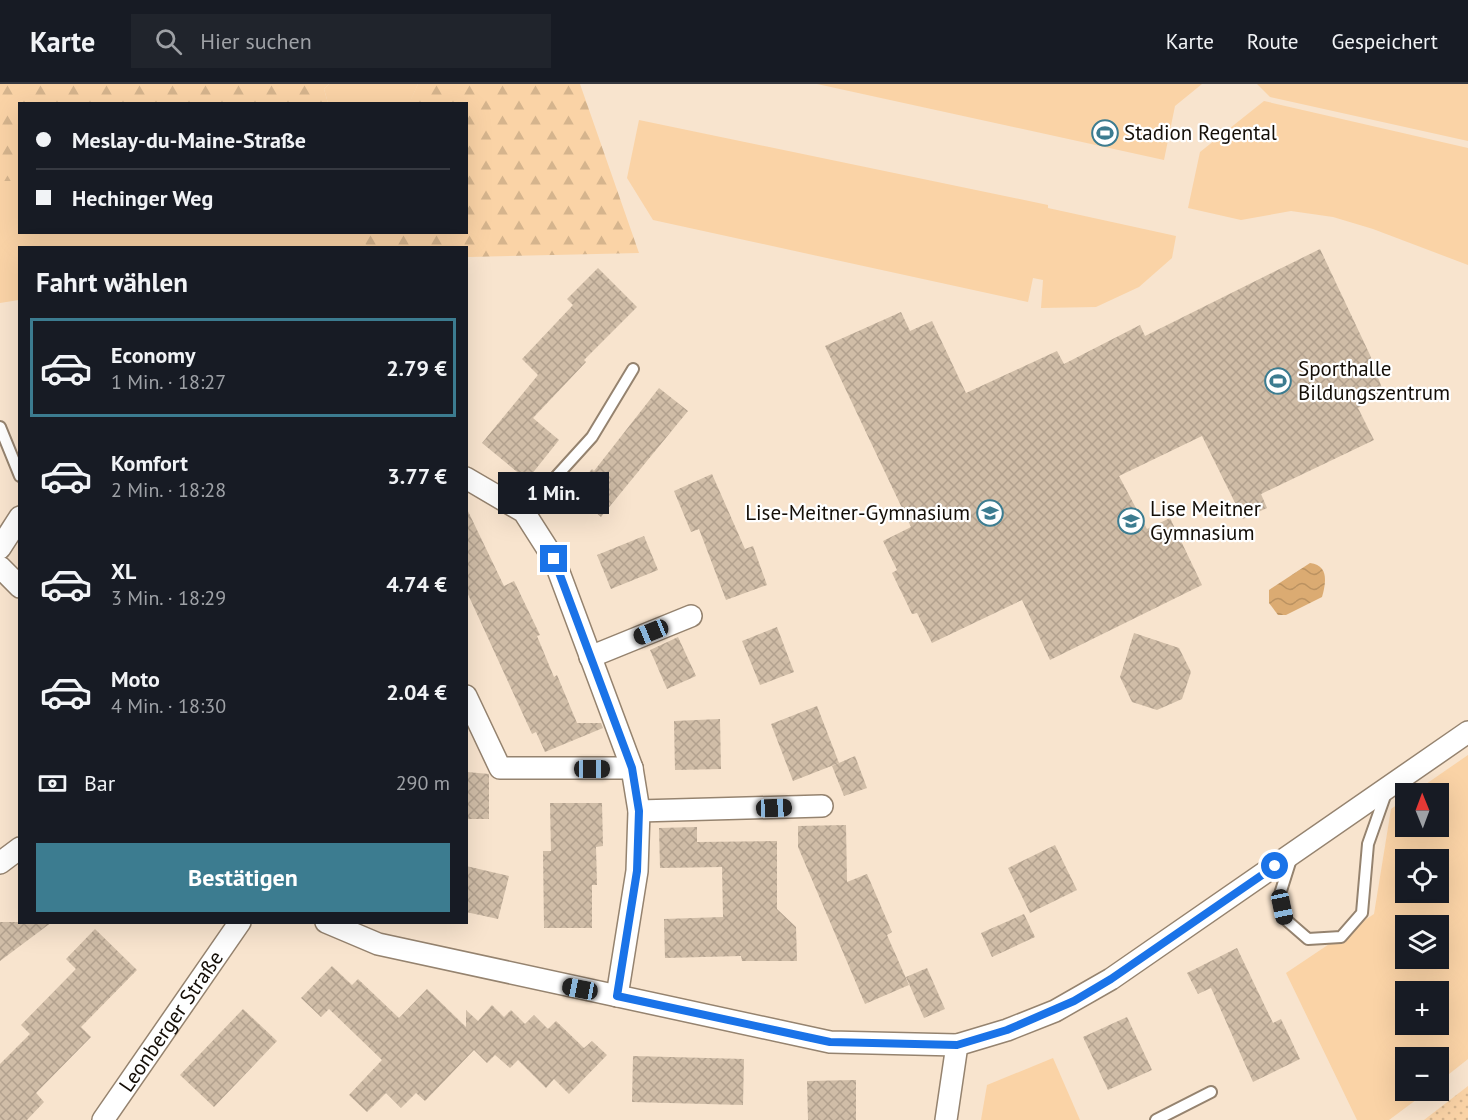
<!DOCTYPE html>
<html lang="de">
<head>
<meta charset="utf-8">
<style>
  body { margin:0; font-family:"PT Sans",sans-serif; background:#20242c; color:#f1f3f6; height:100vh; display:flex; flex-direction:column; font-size:22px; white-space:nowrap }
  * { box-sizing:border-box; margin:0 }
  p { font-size:20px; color:#9ea1a6 }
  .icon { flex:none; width:33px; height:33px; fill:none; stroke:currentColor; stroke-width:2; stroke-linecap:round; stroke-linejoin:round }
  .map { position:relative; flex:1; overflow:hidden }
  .details { position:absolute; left:18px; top:162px; width:450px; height:678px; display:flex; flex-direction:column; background:#171b24; border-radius:0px; box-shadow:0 6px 24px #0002 }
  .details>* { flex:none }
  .guide { position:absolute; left:18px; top:18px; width:450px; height:132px; border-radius:0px; box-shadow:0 6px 24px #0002; display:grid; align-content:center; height:132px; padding:0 18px; background:#171b24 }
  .needle { width:39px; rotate:359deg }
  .buttons { position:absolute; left:1395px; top:699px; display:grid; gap:12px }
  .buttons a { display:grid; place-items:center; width:54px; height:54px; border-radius:0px; background:#171b24; box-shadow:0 6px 24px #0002; font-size:30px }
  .end { position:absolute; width:27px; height:27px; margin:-14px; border:8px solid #1a73e8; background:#fff; box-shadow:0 0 0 3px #fff }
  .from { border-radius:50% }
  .bubble { position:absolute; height:42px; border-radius:0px; background:#171b24; box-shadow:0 6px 24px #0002; font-size:20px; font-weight:800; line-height:42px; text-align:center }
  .car { position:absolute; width:18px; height:36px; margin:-18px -9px; border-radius:8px; box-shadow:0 0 4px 2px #0007; background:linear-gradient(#222 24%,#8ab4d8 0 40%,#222 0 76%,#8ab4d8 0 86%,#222 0) }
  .guide b { display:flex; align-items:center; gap:21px; height:57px; font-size:22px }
  .guide b+b { border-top:2px solid #363941 }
  .guide i { width:15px; height:15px; background:#f1f3f6 }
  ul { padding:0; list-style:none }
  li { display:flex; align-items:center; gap:18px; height:99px; margin:0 12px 9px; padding:0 6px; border:3px solid transparent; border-radius:0px }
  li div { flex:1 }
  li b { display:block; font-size:22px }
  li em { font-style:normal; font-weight:800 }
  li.active { border-color:#3c7c90 }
  li>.icon { width:54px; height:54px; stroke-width:1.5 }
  h2 { padding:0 18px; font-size:27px; line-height:72px }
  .pay { display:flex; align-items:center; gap:15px; height:66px; padding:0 18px; font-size:22px }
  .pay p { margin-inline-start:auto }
  .cta { display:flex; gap:12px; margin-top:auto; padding:12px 18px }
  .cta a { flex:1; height:69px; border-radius:0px; background:#3c7c90; color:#fff; font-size:24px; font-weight:800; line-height:69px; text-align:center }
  header { display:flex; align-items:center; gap:36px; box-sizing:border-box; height:84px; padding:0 30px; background:#171b24; border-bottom:2px solid #363941 }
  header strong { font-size:28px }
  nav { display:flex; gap:33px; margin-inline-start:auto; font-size:21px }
  .search { width:420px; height:54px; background:#20242c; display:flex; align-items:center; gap:15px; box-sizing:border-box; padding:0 21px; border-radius:0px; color:#9ea1a6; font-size:22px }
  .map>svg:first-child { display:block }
  .green { fill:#fad3a6; fill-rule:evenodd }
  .forest { fill:url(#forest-firs) }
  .garden { fill:url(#garden-dots) }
  .water { fill:url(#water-waves) }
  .building { fill:url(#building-cross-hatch) }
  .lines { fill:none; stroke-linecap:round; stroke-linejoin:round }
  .service-casing { stroke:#95836f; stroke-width:14 }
  .minor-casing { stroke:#95836f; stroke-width:24 }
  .service { stroke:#fff; stroke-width:10 }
  .minor { stroke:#fff; stroke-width:21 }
  .route { stroke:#1a73e8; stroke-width:8 }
  .labels { text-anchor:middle; stroke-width:4.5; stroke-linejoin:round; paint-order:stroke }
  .poi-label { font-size:21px; fill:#140e07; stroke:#fff; text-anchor:start }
  .street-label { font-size:21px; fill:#140e07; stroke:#fff }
</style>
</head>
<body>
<header>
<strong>Karte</strong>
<div class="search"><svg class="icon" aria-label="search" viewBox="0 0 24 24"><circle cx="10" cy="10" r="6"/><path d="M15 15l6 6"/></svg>Hier suchen</div>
<nav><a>Karte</a><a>Route</a><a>Gespeichert</a></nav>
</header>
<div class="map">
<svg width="1468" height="1036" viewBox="0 0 1468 1036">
  <defs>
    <pattern id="forest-firs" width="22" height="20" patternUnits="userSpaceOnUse" patternTransform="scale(1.5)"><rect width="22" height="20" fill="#fad3a6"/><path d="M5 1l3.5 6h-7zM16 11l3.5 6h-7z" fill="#d5b48d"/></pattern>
    <pattern id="garden-dots" width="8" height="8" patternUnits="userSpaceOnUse" patternTransform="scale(1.5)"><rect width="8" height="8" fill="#fad3a6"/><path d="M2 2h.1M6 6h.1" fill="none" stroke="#d5b48d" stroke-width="1.8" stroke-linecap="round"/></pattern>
    <pattern id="water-waves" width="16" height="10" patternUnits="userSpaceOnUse" patternTransform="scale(1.5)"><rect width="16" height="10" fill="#dbab72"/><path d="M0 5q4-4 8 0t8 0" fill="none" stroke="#bb9261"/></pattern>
    <pattern id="building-cross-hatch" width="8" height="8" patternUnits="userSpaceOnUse" patternTransform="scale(1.5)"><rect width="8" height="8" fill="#d0bda7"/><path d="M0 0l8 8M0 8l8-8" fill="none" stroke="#b2a18e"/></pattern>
  </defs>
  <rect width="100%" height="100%" fill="#f8e4ce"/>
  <g class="green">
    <polygon points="329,0 418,0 409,20 328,19 324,5"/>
    <polygon points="817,0 1202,0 1175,22 1164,76"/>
    <polygon points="1257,0 1468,0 1468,57 1270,13"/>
    <polygon points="1264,17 1468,64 1468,181 1373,145 1333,133 1291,127 1241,136 1188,124 1200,68"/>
    <polygon points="639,36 1048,121 1048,124 1176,152 1172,174 1139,203 1096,223 1041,224 1043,196 1033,194 1028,218 653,136 627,94"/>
    <polygon points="0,97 19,97 20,148 354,148 368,163 20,164 19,216 0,219"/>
    <path d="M1468 671V975L1439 998 1438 974H1406V1006L1428 1007 1389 1036H1357L1286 889 1374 830 1391 725 1405 715 1406 742H1438V710L1413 709ZM1406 776H1438V808H1406ZM1406 842H1438V874H1406ZM1406 908H1438V940H1406Z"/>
    <polygon points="1053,974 1080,1036 981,1036 987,1001"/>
  </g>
  <g class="forest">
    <polygon points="0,0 329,0 324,5 328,19 20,20 19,97 0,97"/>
    <polygon points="418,0 580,0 639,169 469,173 467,173 466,164 368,163 354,149 466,148 466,20 409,19"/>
  </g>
  <polygon class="garden" points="1468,1002 1468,1036 1424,1036"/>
  <path class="water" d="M1310 479C1329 481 1326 499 1322 513L1286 531H1278L1269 519V506Z"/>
  <g class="building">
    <polygon points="1320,165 1370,271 1384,310 1358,324 1374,356 1261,410 1267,424 1243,435 1202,352 1119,392 1147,445 1170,434 1202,501 1050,576 1022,516 932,559 917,529 912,530 892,489 897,486 883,457 911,443 825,262 901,228 910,247 932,237 966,309 1057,267 1064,280 1140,241 1145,252"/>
    <polygon points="598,184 637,223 584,276 586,278 533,334 559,356 527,396 482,359 538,291 522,275 573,221 567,215"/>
    <polygon points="659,304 688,327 601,433 572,408 592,385 594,387"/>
    <polygon points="712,390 745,465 753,462 767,501 726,516 699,445 691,448 674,407"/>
    <polygon points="466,423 504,502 514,497 540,551 537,552 554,593 557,591 577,639 601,639 603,644 545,668 536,648 532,650 466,506"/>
    <polygon points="644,452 658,486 611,505 597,471"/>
    <polygon points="777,543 794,588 760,601 742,557"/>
    <polygon points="1134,549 1179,564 1191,588 1182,615 1157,626 1132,618 1120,593"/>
    <polygon points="678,553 696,592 667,605 650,566"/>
    <polygon points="817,622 839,679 793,697 771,640"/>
    <polygon points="720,635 721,685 675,686 674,637"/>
    <polygon points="855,672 867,704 844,712 832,682"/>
    <polygon points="467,688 489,690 489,735 467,735"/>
    <polygon points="550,719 602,719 603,762 596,763 597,801 592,801 592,844 544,844 543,767 551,767"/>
    <polygon points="846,741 847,798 867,790 892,848 887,851 909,901 865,920 798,763 798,742"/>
    <polygon points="697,743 697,758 777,757 777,825 796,843 797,877 742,877 741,872 665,874 664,835 723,833 722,783 660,784 659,744"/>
    <polygon points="1055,761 1077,806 1030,829 1008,784"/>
    <polygon points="466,782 509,792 498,835 466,828"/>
    <polygon points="1024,830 1035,853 992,873 981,849"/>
    <polygon points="0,838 52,838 0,877"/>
    <polygon points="95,845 137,886 81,943 91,953 36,1009 44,1018 27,1036 0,1036 0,980 30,950 21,941 76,885 66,875"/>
    <polygon points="1237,864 1273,939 1281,935 1300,975 1253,998 1211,904 1198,910 1187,889"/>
    <polygon points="332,882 352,901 358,895 399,934 427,905 466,943 466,926 478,937 492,921 504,933 511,926 525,940 534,931 548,945 556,937 584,964 592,957 607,971 569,1010 554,995 546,1004 518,976 510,984 495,971 487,979 474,966 425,1017 416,1009 401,1024 386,1009 367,1028 349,1011 382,976 329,925 321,933 301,914"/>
    <polygon points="927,884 945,925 924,934 906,893"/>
    <polygon points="243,925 277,957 214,1023 180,991"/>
    <polygon points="1127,933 1152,986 1108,1006 1083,953"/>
    <polygon points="633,972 744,975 743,1021 632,1018"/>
    <polygon points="856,996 856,1036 808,1036 807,997"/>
  </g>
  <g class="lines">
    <g class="service-casing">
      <g id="service">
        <polyline points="0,343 20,392"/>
        <polyline points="524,428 592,353 633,285"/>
        <polyline points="1292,772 1280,810 1285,835 1308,855 1341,853 1362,829 1368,760 1386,709"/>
        <polyline points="1156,1036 1211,1008"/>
      </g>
    </g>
    <g class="minor-casing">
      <g id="minor">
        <polyline points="466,394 524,428 554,475 632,684 639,727 637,787 617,912"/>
        <polyline points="0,464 20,433"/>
        <polyline points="0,483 20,503"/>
        <polyline points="590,573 691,532"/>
        <polyline points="466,612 500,684 632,684"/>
        <polyline points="639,727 822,722"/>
        <polyline points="0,779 20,764"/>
        <polyline points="326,838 378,860 830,958 957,961 1007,946 1055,927 1111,895 1468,648"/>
        <path id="s1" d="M103 1036 240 838"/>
        <polyline points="946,1036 957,961"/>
      </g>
    </g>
    <use href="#service" class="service"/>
    <use href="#minor" class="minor"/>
  </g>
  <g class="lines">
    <polyline class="route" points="554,475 632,684 639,727 637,787 617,912 830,958 957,961 1007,946 1074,917 1111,895 1275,782"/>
  </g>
  <defs>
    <g id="stadium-ring" transform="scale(1.35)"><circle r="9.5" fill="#fff" stroke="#3c7c90" stroke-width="1.5"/><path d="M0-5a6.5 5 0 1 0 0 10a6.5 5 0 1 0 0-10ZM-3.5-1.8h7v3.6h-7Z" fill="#3c7c90"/></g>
    <g id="school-ring" transform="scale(1.35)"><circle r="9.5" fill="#fff" stroke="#3c7c90" stroke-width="1.5"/><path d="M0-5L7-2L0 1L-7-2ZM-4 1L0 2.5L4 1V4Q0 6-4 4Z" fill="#3c7c90"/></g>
  </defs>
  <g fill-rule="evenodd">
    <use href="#stadium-ring" x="1105" y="49"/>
    <use href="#stadium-ring" x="1278" y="297"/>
    <use href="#school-ring" x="990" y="429"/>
    <use href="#school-ring" x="1131" y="437"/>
  </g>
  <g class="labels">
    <g class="poi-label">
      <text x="1124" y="56">Stadion Regental</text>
      <text x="1298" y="292">Sporthalle<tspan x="1298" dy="24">Bildungszentrum</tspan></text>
      <text x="1150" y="432">Lise Meitner<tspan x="1150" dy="24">Gymnasium</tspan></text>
      <text x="970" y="436" text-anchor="end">Lise-Meitner-Gymnasium</text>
    </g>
    <g class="street-label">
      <text dy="7" stroke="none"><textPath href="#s1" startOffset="120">Leonberger Straße</textPath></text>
    </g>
  </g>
</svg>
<div class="buttons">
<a><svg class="needle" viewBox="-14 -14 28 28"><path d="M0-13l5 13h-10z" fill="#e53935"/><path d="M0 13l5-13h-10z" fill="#9ea1a6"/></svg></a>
<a><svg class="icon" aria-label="locate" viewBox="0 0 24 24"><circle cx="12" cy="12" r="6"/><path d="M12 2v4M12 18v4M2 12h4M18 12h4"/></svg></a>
<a><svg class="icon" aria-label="layers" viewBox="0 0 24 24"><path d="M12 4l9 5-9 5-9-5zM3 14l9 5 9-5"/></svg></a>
<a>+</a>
<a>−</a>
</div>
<i class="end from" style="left:1275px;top:782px"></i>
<i class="end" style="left:554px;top:475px"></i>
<div class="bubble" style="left:498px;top:388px;width:111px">1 Min.</div>
<i class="car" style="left:651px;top:548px;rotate:248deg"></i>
<i class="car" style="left:592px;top:685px;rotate:90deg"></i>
<i class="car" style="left:774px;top:724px;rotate:88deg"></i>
<i class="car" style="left:1282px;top:823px;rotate:168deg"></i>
<i class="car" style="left:580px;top:905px;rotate:281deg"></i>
<div class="guide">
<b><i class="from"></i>Meslay-du-Maine-Straße</b>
<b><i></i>Hechinger Weg</b>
</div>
<section class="details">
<h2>Fahrt wählen</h2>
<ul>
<li class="active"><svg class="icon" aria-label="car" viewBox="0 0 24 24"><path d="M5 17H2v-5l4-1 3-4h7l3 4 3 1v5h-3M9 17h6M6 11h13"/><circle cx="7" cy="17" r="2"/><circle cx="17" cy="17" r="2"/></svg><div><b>Economy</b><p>1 Min. · 18:27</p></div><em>2.79 €</em></li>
<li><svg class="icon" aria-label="car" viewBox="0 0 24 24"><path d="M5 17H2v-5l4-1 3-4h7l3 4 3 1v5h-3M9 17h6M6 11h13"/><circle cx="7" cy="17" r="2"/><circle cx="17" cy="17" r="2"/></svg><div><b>Komfort</b><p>2 Min. · 18:28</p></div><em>3.77 €</em></li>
<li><svg class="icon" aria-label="car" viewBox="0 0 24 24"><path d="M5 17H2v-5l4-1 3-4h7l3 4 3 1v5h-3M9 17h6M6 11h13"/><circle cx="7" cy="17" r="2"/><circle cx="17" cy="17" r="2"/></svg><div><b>XL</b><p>3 Min. · 18:29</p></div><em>4.74 €</em></li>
<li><svg class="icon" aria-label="car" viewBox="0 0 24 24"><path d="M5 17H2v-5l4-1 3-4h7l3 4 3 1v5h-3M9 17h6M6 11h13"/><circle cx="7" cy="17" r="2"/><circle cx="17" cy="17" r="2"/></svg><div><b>Moto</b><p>4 Min. · 18:30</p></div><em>2.04 €</em></li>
</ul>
<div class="pay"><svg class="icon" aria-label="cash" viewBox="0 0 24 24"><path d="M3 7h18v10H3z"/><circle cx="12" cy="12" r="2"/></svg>Bar<p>290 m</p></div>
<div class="cta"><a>Bestätigen</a></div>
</section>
</div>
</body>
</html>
